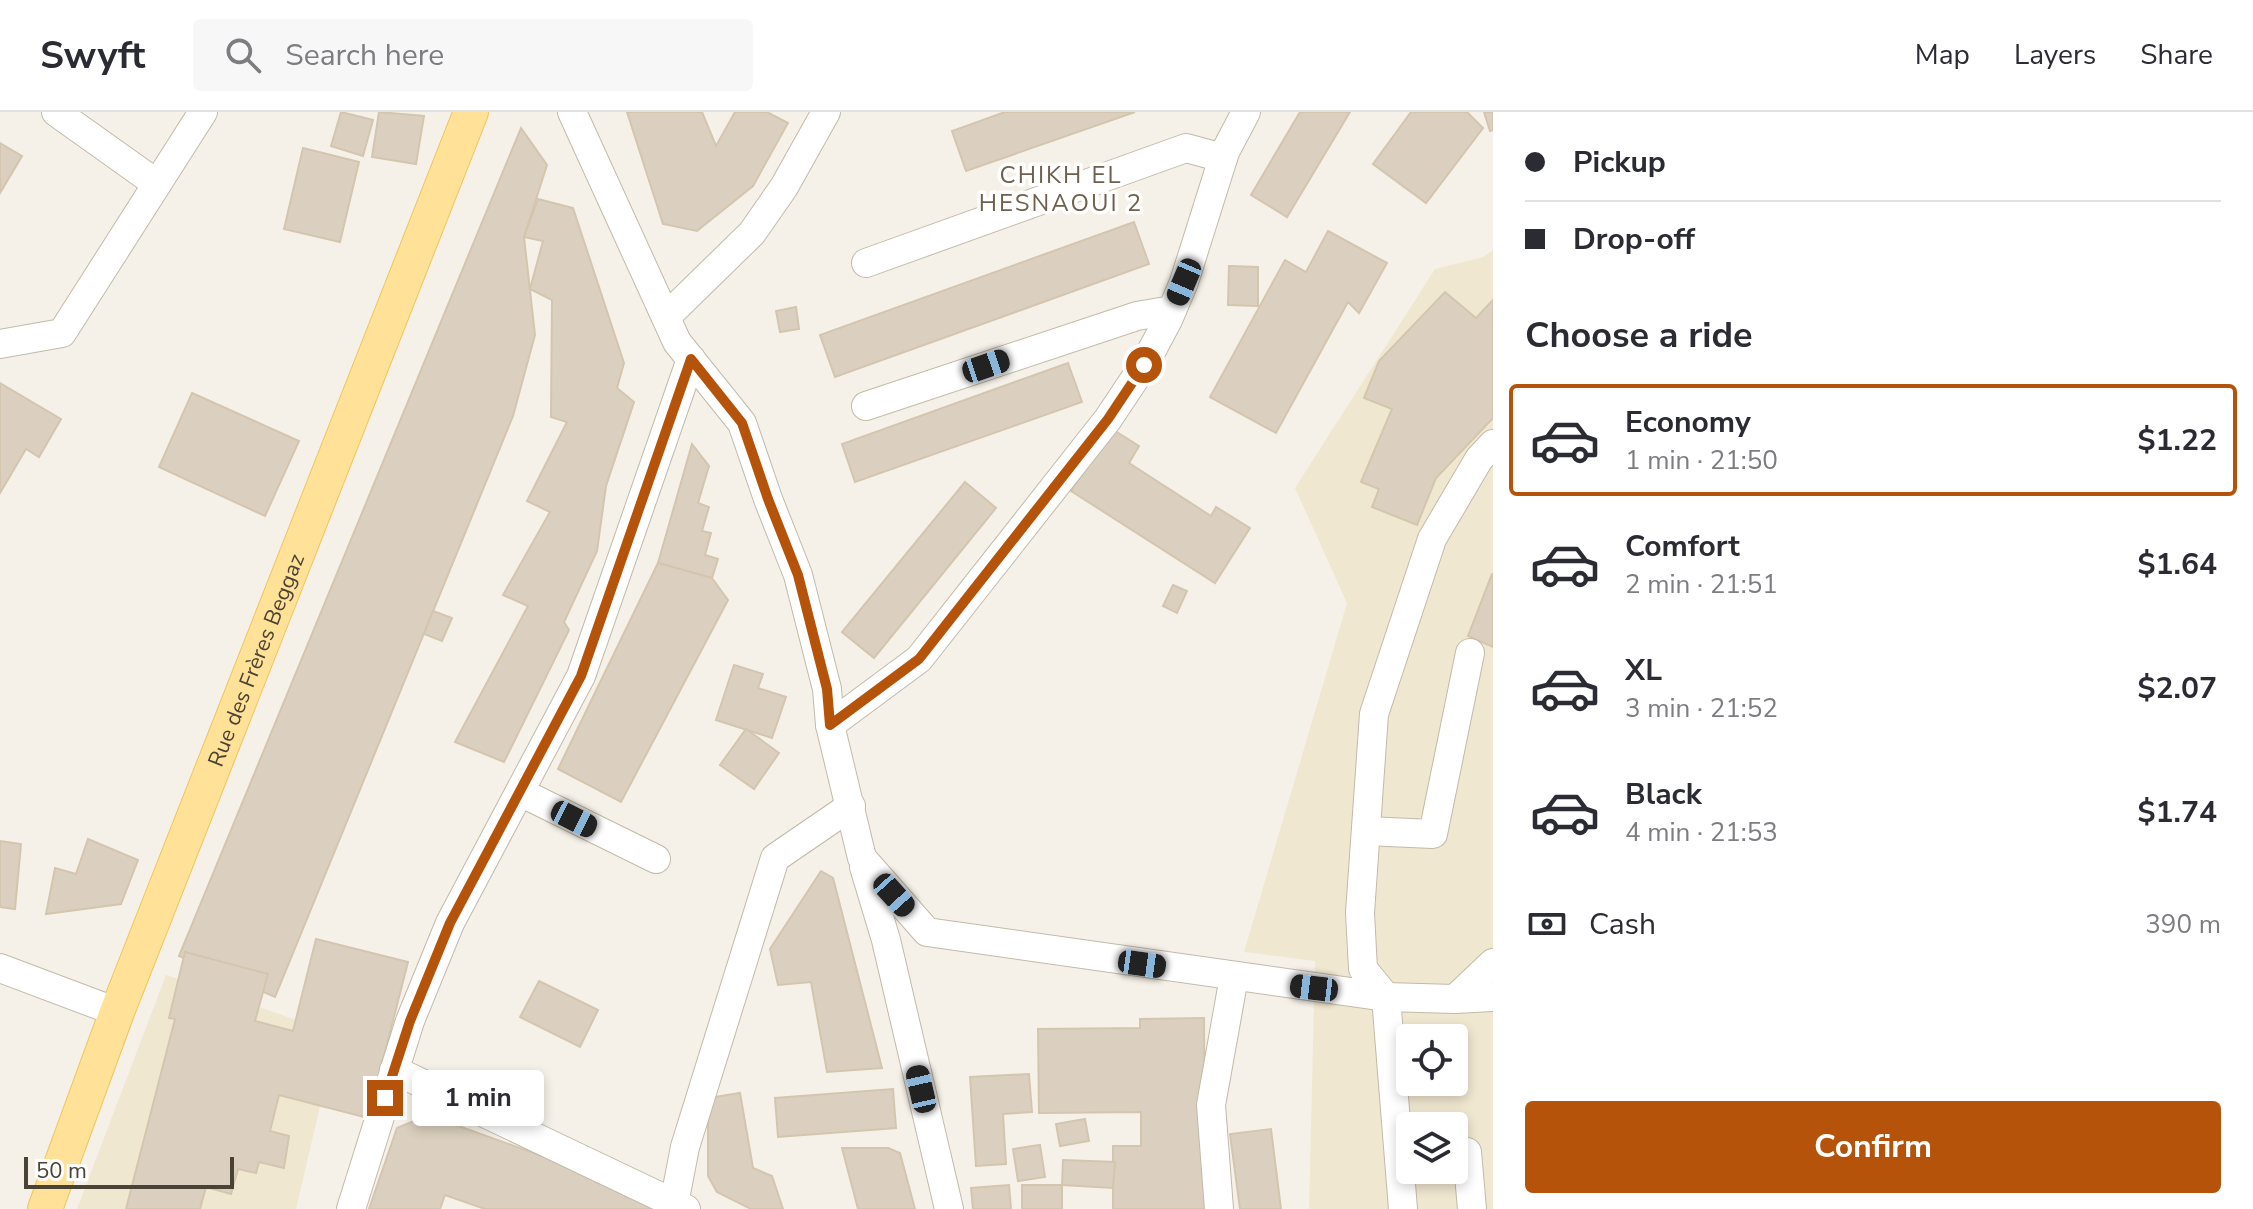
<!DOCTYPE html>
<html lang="en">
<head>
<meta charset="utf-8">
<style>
  body { margin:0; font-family:"Nunito Sans",sans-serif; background:#f7f7f7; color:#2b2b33; height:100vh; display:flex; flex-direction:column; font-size:30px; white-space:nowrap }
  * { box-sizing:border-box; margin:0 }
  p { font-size:26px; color:#7c7c81 }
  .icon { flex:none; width:44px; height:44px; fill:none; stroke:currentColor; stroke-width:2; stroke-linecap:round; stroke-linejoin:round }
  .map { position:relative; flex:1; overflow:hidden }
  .panel { display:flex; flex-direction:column; background:#fff; width:760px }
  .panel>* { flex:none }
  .top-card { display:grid; align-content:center; height:176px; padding:0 32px; background:#fff }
  .tools { position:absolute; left:1396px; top:912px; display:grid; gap:16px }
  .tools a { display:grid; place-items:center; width:72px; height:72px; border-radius:8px; background:#fff; box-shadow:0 4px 12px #0003; font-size:40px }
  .scale { position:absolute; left:24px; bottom:20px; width:210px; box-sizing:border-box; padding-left:8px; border:4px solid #4a4235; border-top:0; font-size:22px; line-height:28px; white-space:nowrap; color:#4a4235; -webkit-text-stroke:6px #fff; paint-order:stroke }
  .end { position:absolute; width:36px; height:36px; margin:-18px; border:10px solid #b45309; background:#fff; box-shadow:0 0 0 4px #fff }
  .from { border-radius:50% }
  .bubble { position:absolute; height:56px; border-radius:8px; background:#fff; box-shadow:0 4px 12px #0003; font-size:26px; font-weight:700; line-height:56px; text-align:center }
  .car { position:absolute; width:24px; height:48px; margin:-24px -12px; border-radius:10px; box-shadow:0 0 6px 2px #0007; background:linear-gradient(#222 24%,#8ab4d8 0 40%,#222 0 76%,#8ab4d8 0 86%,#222 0) }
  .top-card b { display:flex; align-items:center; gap:28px; height:76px; font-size:30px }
  .top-card b+b { border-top:2px solid #e1e1e2 }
  .top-card i { width:20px; height:20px; background:#2b2b33 }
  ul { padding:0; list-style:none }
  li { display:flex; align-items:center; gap:24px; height:112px; margin:0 16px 12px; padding:0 16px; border:4px solid transparent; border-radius:8px }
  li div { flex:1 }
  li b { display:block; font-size:30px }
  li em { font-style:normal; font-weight:700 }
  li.selected { border-color:#b45309 }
  li>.icon { width:72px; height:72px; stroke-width:1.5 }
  h2 { padding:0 32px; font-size:36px; line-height:96px }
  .pay { display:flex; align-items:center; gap:20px; height:88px; padding:0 32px; font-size:30px }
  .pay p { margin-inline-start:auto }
  .button { display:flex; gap:16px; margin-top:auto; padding:16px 32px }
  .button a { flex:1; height:92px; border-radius:8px; background:#b45309; color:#fff; font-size:32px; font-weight:700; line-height:92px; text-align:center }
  header { display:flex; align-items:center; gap:48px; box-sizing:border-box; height:112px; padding:0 40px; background:#fff; border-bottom:2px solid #e1e1e2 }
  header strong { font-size:38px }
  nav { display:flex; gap:44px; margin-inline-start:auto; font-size:28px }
  .search { width:560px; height:72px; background:#f7f7f7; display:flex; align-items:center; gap:20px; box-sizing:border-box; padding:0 28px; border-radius:8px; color:#7c7c81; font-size:30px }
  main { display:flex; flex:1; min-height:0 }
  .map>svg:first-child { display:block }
  .education { fill:#f0e7d0; fill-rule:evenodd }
  .building { fill:#dbd0bf; stroke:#d4c5ae; stroke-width:2 }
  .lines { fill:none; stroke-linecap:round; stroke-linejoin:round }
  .minor-casing { stroke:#c2baa9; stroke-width:30 }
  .major-casing { stroke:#f0c45b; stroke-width:36 }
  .minor { stroke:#fff; stroke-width:28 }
  .major { stroke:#ffe297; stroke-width:34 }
  .route { stroke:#b45309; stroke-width:10 }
  .labels { text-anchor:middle; stroke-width:7; stroke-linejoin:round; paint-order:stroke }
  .street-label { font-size:22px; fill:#4a4235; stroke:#fff }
  .neighbourhood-label { font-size:24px; letter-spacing:2px; fill:#6e604c; stroke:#fff }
</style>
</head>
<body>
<header>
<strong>Swyft</strong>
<div class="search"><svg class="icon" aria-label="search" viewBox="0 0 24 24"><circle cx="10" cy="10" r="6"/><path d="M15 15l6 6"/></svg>Search here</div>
<nav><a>Map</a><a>Layers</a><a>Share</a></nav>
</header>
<main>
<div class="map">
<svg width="1493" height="1097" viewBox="0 0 1493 1097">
  <rect width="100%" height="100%" fill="#f5f1e8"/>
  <g class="education">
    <path d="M1493 138V1097H1309L1315 849 1244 840 1347 491 1295 376 1435 157 1483 145ZM1410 926H1454V970H1410ZM1410 1014H1454V1058H1410Z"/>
    <polygon points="166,863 337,922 296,1097 77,1097"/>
  </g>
  <g class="building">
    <polygon points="341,0 373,8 363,44 331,34"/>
    <polygon points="379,0 424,4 416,52 372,45"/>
    <polygon points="627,0 702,0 716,34 735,0 767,0 788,11 753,74 697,119 663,112"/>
    <polygon points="1005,0 1135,0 966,59 952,19"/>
    <polygon points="1300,0 1350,0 1287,105 1251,83"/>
    <polygon points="1411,0 1467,0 1483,16 1426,91 1373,52"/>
    <polygon points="1484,0 1493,0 1493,18 1490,19"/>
    <polygon points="521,16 547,53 524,125 535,223 513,304 275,885 179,844"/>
    <polygon points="0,31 22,44 0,81"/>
    <polygon points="303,36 359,50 340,130 284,117"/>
    <polygon points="538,87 573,96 624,251 617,276 634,290 606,374 597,439 564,510 569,518 504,650 455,630 528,494 503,483 550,400 527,389 567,310 551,305 552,188 530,177 543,129 524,125"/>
    <polygon points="1134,110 1149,152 835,265 820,223"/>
    <polygon points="1328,119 1387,151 1359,201 1348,190 1276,321 1210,285 1285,148 1306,160"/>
    <polygon points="1229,154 1258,155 1258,194 1228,193"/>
    <polygon points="1445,180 1476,206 1493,188 1493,306 1436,366 1417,413 1372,395 1379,377 1361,370 1392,297 1364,286 1379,249"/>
    <polygon points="796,195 799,217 780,220 776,199"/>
    <polygon points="1068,251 1082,290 855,370 842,332"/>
    <polygon points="0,271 61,307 39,345 26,337 0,381"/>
    <polygon points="192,281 299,329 265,404 159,355"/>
    <polygon points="1112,317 1139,334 1129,351 1211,404 1216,395 1250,416 1215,471 1071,379"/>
    <polygon points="692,332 709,354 698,391 709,395 702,419 711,421 705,443 718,447 712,466 658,451"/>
    <polygon points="965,370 996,396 874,546 842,520"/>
    <polygon points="658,451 712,466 728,488 621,690 558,657"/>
    <polygon points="1492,462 1493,462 1493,535 1468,524"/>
    <polygon points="1173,473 1187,479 1177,501 1163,494"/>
    <polygon points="433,499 452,506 442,529 424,522"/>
    <polygon points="734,553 763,562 758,576 786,585 772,626 716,608"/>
    <polygon points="746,617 779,641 754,677 720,653"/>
    <polygon points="88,727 138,748 121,792 46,802 55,756 76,762"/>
    <polygon points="0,729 21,732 15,797 0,795"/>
    <polygon points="821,759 833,766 882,956 827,960 811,870 778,873 770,837"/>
    <polygon points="316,827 408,850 368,1006 279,983 270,1019 289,1024 284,1056 259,1050 256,1061 238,1057 231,1082 206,1075 200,1097 126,1097 175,907 169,906 185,840 268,862 255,909 293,919"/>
    <polygon points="539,869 598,898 580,935 520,905"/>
    <polygon points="1204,906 1205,1097 1113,1097 1113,1034 1141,1034 1141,1000 1039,1001 1038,917 1140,916 1140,907"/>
    <polygon points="1029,962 1032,1000 1003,1002 1006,1052 976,1054 970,965"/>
    <polygon points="893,977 896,1016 778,1025 775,986"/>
    <polygon points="740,981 753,1056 772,1064 783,1097 751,1097 717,1080 708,1064 708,986"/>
    <polygon points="428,1003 659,1086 655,1097 485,1097 445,1083 440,1097 369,1097 397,1016"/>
    <polygon points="1085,1007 1089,1029 1060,1034 1056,1012"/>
    <polygon points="1271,1017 1281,1097 1240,1097 1230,1022"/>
    <polygon points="1040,1033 1045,1065 1018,1069 1013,1037"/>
    <polygon points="842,1036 888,1036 900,1041 915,1097 858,1097"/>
    <polygon points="1063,1048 1115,1050 1113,1076 1062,1073"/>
    <polygon points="1009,1073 1011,1097 973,1097 971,1076"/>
    <rect x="1022" y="1073" width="40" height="24"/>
  </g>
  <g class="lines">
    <g class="minor-casing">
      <g id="minor">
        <polyline points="56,0 157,72"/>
        <polyline points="572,0 677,230 742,311 768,387 798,463 827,577 830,613 862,746 927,820 1386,885 1403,1097"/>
        <polyline points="866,151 1186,36 1223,46"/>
        <polyline points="666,205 752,121 784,75 826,0"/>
        <polyline points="0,232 62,221 203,0"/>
        <polyline points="866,294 1137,204 1172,198"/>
        <polyline points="1493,332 1479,347 1432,427 1374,602 1360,801 1363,857 1386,885 1455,887 1493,885"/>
        <polyline points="830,613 919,547 1108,307 1144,253 1168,208 1184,170 1225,40 1246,0"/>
        <polyline points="520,680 656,747"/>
        <polyline points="1366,719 1433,722 1470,541"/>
        <polyline points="864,755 886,828 949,1097"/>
        <polyline points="0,856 117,900"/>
        <polyline points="1455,887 1493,851"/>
        <polyline points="394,958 686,1097"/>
        <polyline points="1454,1040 1467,1040 1472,1097"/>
        <polyline points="351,1097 410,909 450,811 581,564 691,247"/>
        <polyline points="673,1097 685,1035 775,746 851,694"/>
        <polyline points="1219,1097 1211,993 1234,865"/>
      </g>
    </g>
    <g class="major-casing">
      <g id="major">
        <path id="s1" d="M45 1097 117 900 471 0"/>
      </g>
    </g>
    <use href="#minor" class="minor"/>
    <use href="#major" class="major"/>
  </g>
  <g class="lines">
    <polyline class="route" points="385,986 410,909 450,811 581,564 691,247 742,311 768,387 798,463 827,577 830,613 919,547 1108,307 1144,253"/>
  </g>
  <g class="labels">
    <g class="street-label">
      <text dy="8" stroke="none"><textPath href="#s1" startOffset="588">Rue des Frères Beggaz</textPath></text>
    </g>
    <g class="neighbourhood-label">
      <text x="1061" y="71">CHIKH EL<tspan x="1061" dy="28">HESNAOUI 2</tspan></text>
    </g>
  </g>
</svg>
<div class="tools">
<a><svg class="icon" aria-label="locate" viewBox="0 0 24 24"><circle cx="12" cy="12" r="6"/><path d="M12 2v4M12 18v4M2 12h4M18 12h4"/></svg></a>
<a><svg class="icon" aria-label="layers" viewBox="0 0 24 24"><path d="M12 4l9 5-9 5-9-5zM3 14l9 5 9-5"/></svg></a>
</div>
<div class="scale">50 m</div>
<i class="end from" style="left:1144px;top:253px"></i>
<i class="end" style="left:385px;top:986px"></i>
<div class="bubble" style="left:412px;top:958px;width:132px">1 min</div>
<i class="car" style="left:1184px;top:170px;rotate:203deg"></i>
<i class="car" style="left:986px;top:254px;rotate:71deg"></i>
<i class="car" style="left:574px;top:707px;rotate:117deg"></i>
<i class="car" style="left:894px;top:783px;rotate:138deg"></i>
<i class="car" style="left:1142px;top:852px;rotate:98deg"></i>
<i class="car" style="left:1314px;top:876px;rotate:277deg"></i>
<i class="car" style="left:921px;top:977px;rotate:347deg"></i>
</div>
<section class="panel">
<div class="top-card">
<b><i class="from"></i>Pickup</b>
<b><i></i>Drop-off</b>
</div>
<h2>Choose a ride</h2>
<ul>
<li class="selected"><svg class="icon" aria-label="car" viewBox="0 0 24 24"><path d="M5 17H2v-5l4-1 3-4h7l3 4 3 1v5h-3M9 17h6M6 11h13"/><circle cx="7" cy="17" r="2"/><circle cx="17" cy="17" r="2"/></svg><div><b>Economy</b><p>1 min · 21:50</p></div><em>$1.22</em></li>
<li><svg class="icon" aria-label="car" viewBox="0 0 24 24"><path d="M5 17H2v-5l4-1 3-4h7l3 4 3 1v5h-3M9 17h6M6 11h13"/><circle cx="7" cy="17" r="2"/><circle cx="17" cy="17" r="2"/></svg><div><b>Comfort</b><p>2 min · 21:51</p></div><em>$1.64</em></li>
<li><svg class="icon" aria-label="car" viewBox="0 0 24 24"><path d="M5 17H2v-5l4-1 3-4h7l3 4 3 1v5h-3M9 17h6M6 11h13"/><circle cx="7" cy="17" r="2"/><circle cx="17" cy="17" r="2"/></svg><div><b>XL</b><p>3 min · 21:52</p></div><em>$2.07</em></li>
<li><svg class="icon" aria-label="car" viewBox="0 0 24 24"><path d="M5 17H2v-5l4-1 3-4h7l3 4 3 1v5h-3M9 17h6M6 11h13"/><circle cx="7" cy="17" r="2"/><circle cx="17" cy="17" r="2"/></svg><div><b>Black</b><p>4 min · 21:53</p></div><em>$1.74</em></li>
</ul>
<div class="pay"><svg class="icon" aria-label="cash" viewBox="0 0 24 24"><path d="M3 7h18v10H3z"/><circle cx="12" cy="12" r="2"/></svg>Cash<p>390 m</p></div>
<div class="button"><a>Confirm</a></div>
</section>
</main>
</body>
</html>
